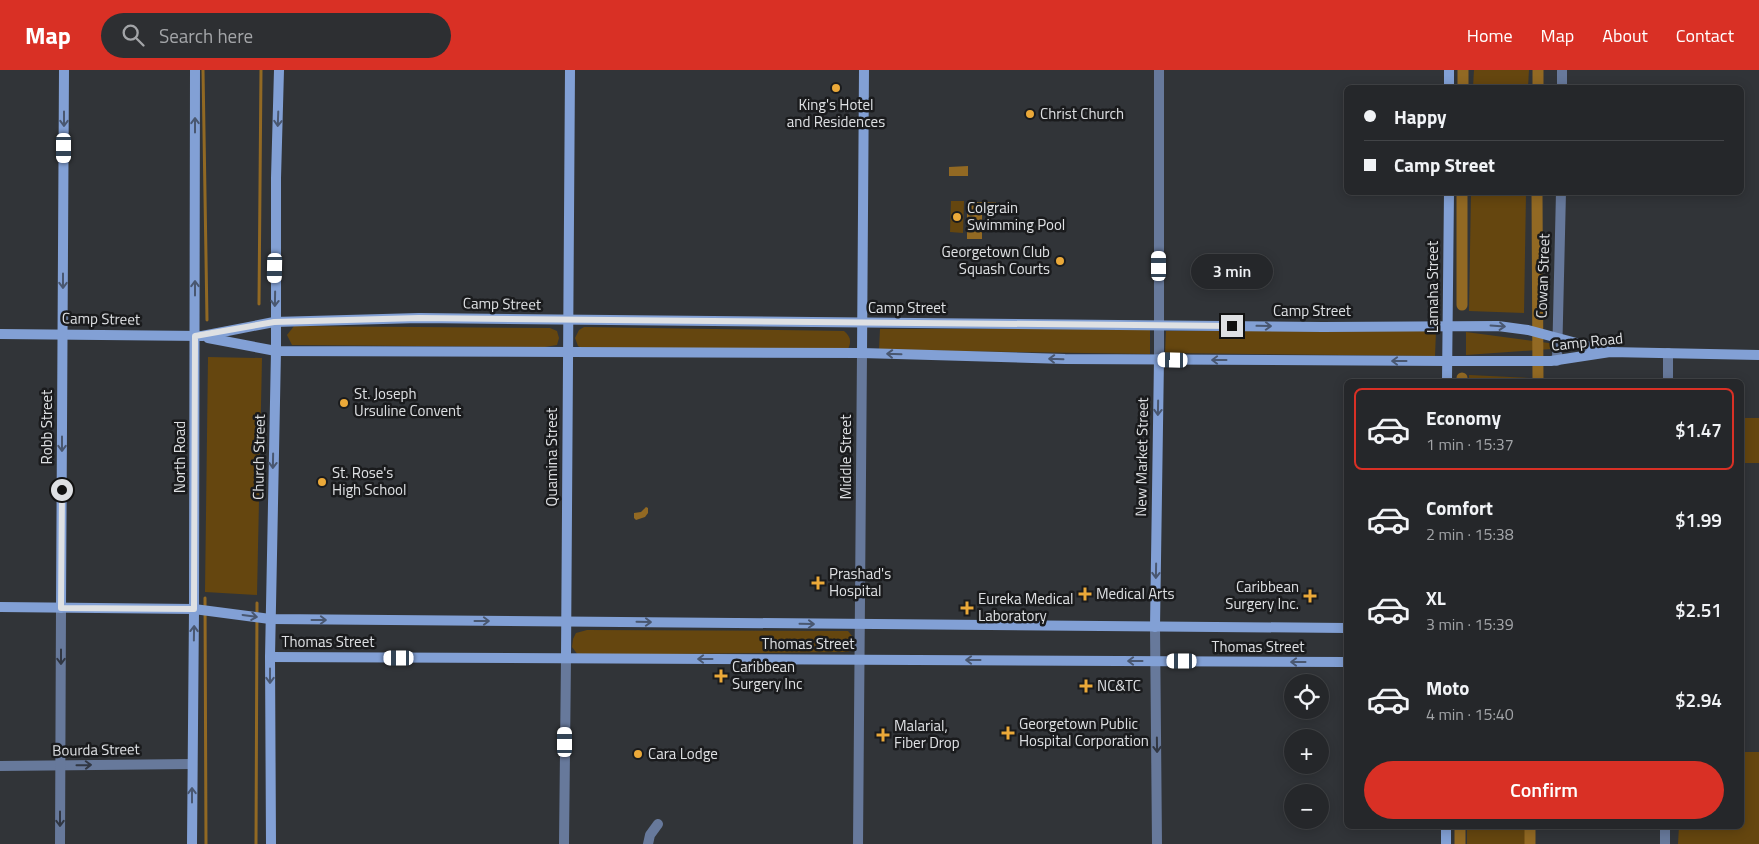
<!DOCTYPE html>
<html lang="en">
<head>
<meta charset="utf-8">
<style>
  body { margin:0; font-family:"Titillium Web",sans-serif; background:#2d2f32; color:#f1f3f6; height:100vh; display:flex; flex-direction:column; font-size:19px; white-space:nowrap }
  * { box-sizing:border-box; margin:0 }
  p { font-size:16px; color:#a3a5a8 }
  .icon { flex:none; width:28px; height:28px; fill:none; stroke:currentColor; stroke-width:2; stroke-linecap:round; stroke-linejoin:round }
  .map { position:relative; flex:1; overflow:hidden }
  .drawer { position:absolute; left:1344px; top:309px; width:400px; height:450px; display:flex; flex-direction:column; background:#25272a; border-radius:8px; box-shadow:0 2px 12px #0003,0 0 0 1px #424447 }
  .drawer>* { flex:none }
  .hud { position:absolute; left:1344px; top:15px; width:400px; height:110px; border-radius:8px; box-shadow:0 2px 12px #0003,0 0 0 1px #424447; display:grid; align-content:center; height:110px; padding:0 20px; background:#25272a }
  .controls { position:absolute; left:1284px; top:604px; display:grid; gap:10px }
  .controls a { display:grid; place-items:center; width:45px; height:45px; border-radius:50%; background:#25272a; box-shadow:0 2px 12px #0003,0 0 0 1px #424447; font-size:25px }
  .end { position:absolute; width:22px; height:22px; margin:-11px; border:6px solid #dee0e3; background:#111; box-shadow:0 0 0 2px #111 }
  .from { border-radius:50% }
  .bubble { position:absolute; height:35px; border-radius:18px; background:#25272a; box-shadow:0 2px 12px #0003,0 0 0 1px #424447; font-size:16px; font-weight:600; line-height:35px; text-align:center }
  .car { position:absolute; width:15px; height:30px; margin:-15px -8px; border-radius:6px; box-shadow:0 0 4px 1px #0007; background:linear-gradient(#fff 24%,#345 0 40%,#fff 0 76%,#345 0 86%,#fff 0) }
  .hud b { display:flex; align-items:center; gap:18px; height:48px; font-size:19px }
  .hud b+b { border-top:1px solid #424447 }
  .hud i { width:12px; height:12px; background:#f1f3f6 }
  ul { padding:9px 0 0; list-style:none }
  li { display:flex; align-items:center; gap:15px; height:82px; margin:0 10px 8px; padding:0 10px; border:2px solid transparent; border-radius:8px }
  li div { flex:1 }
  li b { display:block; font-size:19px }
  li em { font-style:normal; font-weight:600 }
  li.selected { border-color:#d93025 }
  li>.icon { width:45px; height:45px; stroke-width:1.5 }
  .primary-button { display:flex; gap:10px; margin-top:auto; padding:10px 20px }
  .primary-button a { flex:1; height:58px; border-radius:30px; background:#d93025; color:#fff; font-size:20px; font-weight:600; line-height:58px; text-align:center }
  header { display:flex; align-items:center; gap:30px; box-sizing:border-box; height:70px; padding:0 25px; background:#d93025; color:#fff }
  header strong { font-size:24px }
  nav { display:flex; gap:28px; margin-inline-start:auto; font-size:18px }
  .search { width:350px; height:45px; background:#2d2f32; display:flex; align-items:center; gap:12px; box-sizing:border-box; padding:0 18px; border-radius:28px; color:#a3a5a8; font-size:19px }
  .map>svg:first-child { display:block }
  .green { fill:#65460f }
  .water { fill:#926923 }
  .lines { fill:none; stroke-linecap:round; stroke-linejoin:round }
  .stream { stroke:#926923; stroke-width:3 }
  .canal { stroke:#926923; stroke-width:11 }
  .street { stroke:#67799b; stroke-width:10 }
  .secondary { stroke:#82a0d5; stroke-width:10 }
  .oneway { stroke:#495770 }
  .oneway2 { stroke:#313743 }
  .route { stroke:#dee0e3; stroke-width:6 }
  .poi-dot { fill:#eba939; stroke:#1a1b1d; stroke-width:2 }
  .labels { text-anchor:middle; stroke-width:5; stroke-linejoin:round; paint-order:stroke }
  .poi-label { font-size:15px; fill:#dee0e3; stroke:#1a1b1d; text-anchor:start }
  .street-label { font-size:15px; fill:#dee0e3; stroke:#1a1b1d }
</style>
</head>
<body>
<header>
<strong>Map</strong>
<div class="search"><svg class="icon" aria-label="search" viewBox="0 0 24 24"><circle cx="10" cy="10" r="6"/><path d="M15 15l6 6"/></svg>Search here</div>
<nav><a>Home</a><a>Map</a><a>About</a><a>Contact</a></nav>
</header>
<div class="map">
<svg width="1759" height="774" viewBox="0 0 1759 774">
  <rect width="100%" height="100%" fill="#313438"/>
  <g class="green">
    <polygon points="1474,0 1529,0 1528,17 1473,17"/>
    <polygon points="1471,123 1526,123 1524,243 1469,241"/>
    <polygon points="951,131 964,131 963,163 950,162"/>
    <polygon points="294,256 550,258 557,261 559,268 557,275 545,277 292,275 287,265"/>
    <path d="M584 257 844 261C850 266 852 271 848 279H583L578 276 575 268 579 260Z"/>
    <polygon points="880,259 1150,259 1150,284 879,280"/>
    <polygon points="1166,261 1436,261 1435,286 1165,283"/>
    <polygon points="1466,262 1579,277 1466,285"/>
    <polygon points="208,287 262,288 257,525 205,522"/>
    <polygon points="1469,305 1530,308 1530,311 1469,311"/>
    <rect x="1741" y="348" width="18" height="45"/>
    <polygon points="587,560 848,561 852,566 852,579 848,582 578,585 572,577 573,569 576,563"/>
    <polygon points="1741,682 1759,682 1759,774 1678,774 1679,756 1741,756"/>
    <rect x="1467" y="756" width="58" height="18"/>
  </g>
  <g class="water">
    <polygon points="968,96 968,106 949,106 949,97"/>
    <polygon points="967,132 996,132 996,143 982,144 982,169 967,169"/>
    <polygon points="646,437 648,438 648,443 645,447 636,450 634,448 634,443 641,442"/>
  </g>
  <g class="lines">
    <g class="stream">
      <polyline points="203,0 207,250"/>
      <polyline points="259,234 261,0"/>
      <polyline points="205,528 206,774"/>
      <polyline points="256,774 257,533"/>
    </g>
    <g class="canal">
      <polyline points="1463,18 1463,0"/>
      <polyline points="1538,18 1538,0"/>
      <polyline points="1537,122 1538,311"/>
      <polyline points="1462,235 1462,122"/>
      <polyline points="1462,311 1462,308"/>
      <polyline points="1460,774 1460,756"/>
      <polyline points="1530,774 1530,756"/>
    </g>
    <g class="street">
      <polyline points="1562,0 1562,18"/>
      <polyline points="1159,289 1159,0"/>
      <polyline points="1557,291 1561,122"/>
      <polyline points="1668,311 1668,283"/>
      <polyline points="1155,557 1157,774"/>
      <polyline points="0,696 192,694"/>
      <polyline points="60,774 61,538"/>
      <polyline points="564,774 566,588"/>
      <polyline points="648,774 650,765 658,754"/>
      <polyline points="858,774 862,283"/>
      <polyline points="1665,774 1665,756"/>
    </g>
    <g class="secondary">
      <polyline points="1449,18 1449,0"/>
      <polyline points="0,264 202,266 274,252 419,248 1323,257 1498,256 1528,260 1610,282"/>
      <polyline points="208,268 276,281 862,283 1065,289 1447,291 1551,291 1610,282 1759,285"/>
      <polyline points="862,283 864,0"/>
      <polyline points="1447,311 1449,122"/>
      <polyline points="0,537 194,539 270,549 1346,558"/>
      <polyline points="61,538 64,0"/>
      <polyline points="1155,557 1159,289"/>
      <polyline points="270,587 1346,592"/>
      <polyline points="566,588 570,0"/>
      <polyline points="192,774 194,539 195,0"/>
      <polyline points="271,774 270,587 276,281 276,108 279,0"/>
      <polyline points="1446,774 1446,756"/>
    </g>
  </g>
  <defs><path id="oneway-shaft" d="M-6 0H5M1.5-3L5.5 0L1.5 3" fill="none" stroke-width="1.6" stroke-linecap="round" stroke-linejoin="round" transform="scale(1.25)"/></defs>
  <g class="oneway">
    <use href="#oneway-shaft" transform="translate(64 49) rotate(90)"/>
    <use href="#oneway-shaft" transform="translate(278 49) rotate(92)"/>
    <use href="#oneway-shaft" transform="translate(195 55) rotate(-90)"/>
    <use href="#oneway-shaft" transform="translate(63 211) rotate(90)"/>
    <use href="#oneway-shaft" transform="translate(195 218) rotate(-90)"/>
    <use href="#oneway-shaft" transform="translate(275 229) rotate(91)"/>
    <use href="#oneway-shaft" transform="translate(1264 256) rotate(1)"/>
    <use href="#oneway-shaft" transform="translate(1498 256) rotate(4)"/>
    <use href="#oneway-shaft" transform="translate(894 284) rotate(-178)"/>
    <use href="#oneway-shaft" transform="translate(1056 289) rotate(-178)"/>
    <use href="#oneway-shaft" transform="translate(1219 290) rotate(-180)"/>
    <use href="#oneway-shaft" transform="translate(1399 291) rotate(-180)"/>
    <use href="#oneway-shaft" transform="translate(1158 338) rotate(91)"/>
    <use href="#oneway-shaft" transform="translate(62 374) rotate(90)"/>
    <use href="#oneway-shaft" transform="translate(273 391) rotate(91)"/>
    <use href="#oneway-shaft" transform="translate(1156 501) rotate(91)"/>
    <use href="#oneway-shaft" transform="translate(250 546) rotate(8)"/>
    <use href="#oneway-shaft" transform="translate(319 550)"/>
    <use href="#oneway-shaft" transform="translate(482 551)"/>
    <use href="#oneway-shaft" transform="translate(644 552) rotate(1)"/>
    <use href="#oneway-shaft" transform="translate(807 554) rotate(1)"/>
    <use href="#oneway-shaft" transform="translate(194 563) rotate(-89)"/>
    <use href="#oneway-shaft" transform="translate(705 589) rotate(-180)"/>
    <use href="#oneway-shaft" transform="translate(973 590) rotate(-180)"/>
    <use href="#oneway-shaft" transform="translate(1135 591) rotate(-180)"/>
    <use href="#oneway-shaft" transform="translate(1298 592) rotate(-180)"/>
    <use href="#oneway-shaft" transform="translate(270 606) rotate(90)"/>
    <use href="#oneway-shaft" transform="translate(192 725) rotate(-90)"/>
  </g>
  <g class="oneway2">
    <use href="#oneway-shaft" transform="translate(61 587) rotate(90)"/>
    <use href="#oneway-shaft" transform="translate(1157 675) rotate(89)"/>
    <use href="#oneway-shaft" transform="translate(84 695) rotate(-1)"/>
    <use href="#oneway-shaft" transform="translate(60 749) rotate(90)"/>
  </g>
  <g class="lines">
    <polyline class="route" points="62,420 61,538 194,539 195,266 274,252 419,248 1232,256"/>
  </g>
  <g class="poi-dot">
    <circle cx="836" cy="18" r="5"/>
    <circle cx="1030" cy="44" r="5"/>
    <circle cx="957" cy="147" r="5"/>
    <circle cx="1060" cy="191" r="5"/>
    <circle cx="344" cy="333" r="5"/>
    <circle cx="322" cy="412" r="5"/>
    <path d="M815.5 505.5h5v5h5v5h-5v5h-5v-5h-5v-5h5z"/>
    <path d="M1082.5 516.5h5v5h5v5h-5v5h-5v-5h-5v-5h5z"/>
    <path d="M1307.5 518.5h5v5h5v5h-5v5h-5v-5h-5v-5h5z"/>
    <path d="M964.5 530.5h5v5h5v5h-5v5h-5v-5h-5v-5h5z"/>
    <path d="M718.5 598.5h5v5h5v5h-5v5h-5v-5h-5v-5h5z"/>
    <path d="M1083.5 608.5h5v5h5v5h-5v5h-5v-5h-5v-5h5z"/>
    <path d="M1005.5 655.5h5v5h5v5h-5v5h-5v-5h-5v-5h5z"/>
    <path d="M880.5 657.5h5v5h5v5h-5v5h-5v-5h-5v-5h5z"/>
    <circle cx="638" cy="684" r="5"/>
  </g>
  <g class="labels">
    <g class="poi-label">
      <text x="836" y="40" text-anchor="middle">King's Hotel<tspan x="836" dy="17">and Residences</tspan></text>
      <text x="1040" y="49">Christ Church</text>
      <text x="967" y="143">Colgrain<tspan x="967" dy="17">Swimming Pool</tspan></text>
      <text x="1050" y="187" text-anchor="end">Georgetown Club<tspan x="1050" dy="17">Squash Courts</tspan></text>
      <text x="354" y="329">St. Joseph<tspan x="354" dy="17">Ursuline Convent</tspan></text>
      <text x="332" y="408">St. Rose's<tspan x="332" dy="17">High School</tspan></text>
      <text x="829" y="509">Prashad's<tspan x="829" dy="17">Hospital</tspan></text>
      <text x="1299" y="522" text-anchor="end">Caribbean<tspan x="1299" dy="17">Surgery Inc.</tspan></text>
      <text x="1096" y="529">Medical Arts</text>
      <text x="978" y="534">Eureka Medical<tspan x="978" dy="17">Laboratory</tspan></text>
      <text x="732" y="602">Caribbean<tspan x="732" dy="17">Surgery Inc</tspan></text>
      <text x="1097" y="621">NC&amp;TC</text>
      <text x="1019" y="659">Georgetown Public<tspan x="1019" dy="17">Hospital Corporation</tspan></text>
      <text x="894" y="661">Malarial,<tspan x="894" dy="17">Fiber Drop</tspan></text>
      <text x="648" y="689">Cara Lodge</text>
    </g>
    <g class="street-label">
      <text transform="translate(1543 206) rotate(-88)" y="5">Cowan Street</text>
      <text transform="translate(1433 217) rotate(-90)" y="5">Lamaha Street</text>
      <text transform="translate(502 234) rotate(1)" y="5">Camp Street</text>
      <text x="907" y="243">Camp Street</text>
      <text x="1312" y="246">Camp Street</text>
      <text transform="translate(101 249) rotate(1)" y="5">Camp Street</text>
      <text transform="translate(1587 272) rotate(-6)" y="5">Camp Road</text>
      <text transform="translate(47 357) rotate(-90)" y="5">Robb Street</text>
      <text transform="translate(180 387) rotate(-90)" y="5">North Road</text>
      <text transform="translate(259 387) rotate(-89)" y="5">Church Street</text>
      <text transform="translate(552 387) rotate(-90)" y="5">Quamina Street</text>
      <text transform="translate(846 387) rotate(-90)" y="5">Middle Street</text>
      <text transform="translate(1142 387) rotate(-89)" y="5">New Market Street</text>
      <text x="328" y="577">Thomas Street</text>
      <text x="808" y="579">Thomas Street</text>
      <text x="1258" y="582">Thomas Street</text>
      <text transform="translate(96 680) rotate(-1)" y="5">Bourda Street</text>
    </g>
  </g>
</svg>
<div class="controls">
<a><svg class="icon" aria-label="locate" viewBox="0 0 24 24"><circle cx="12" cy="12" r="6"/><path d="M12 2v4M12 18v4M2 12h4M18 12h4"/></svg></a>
<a>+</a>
<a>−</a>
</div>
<i class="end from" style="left:62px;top:420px"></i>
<i class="end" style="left:1232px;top:256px"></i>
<div class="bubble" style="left:1191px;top:184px;width:82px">3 min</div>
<i class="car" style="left:64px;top:78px;rotate:180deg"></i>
<i class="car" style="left:1159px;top:196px;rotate:0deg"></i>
<i class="car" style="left:275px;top:198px;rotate:181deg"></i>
<i class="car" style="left:1173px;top:290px;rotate:271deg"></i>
<i class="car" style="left:399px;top:588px;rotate:270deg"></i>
<i class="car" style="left:1182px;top:591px;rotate:270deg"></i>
<i class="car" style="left:565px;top:672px;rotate:0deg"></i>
<div class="hud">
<b><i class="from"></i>Happy</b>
<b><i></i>Camp Street</b>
</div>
<section class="drawer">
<ul>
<li class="selected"><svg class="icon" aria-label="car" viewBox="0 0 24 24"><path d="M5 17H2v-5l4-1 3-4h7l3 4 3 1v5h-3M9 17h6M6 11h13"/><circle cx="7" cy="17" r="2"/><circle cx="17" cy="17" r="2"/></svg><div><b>Economy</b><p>1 min · 15:37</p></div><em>$1.47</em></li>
<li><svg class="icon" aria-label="car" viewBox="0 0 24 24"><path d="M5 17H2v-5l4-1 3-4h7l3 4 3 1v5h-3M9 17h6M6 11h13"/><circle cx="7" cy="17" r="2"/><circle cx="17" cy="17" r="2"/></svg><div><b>Comfort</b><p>2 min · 15:38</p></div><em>$1.99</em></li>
<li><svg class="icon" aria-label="car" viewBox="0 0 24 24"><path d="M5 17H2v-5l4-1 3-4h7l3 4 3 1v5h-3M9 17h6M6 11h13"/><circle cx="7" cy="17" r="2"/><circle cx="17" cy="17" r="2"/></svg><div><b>XL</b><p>3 min · 15:39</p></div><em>$2.51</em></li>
<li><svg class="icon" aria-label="car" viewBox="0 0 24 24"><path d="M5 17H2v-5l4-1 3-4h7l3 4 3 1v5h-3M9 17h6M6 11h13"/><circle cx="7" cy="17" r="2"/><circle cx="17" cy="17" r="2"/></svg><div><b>Moto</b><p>4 min · 15:40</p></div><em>$2.94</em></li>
</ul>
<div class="primary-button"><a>Confirm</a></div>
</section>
</div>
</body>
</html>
